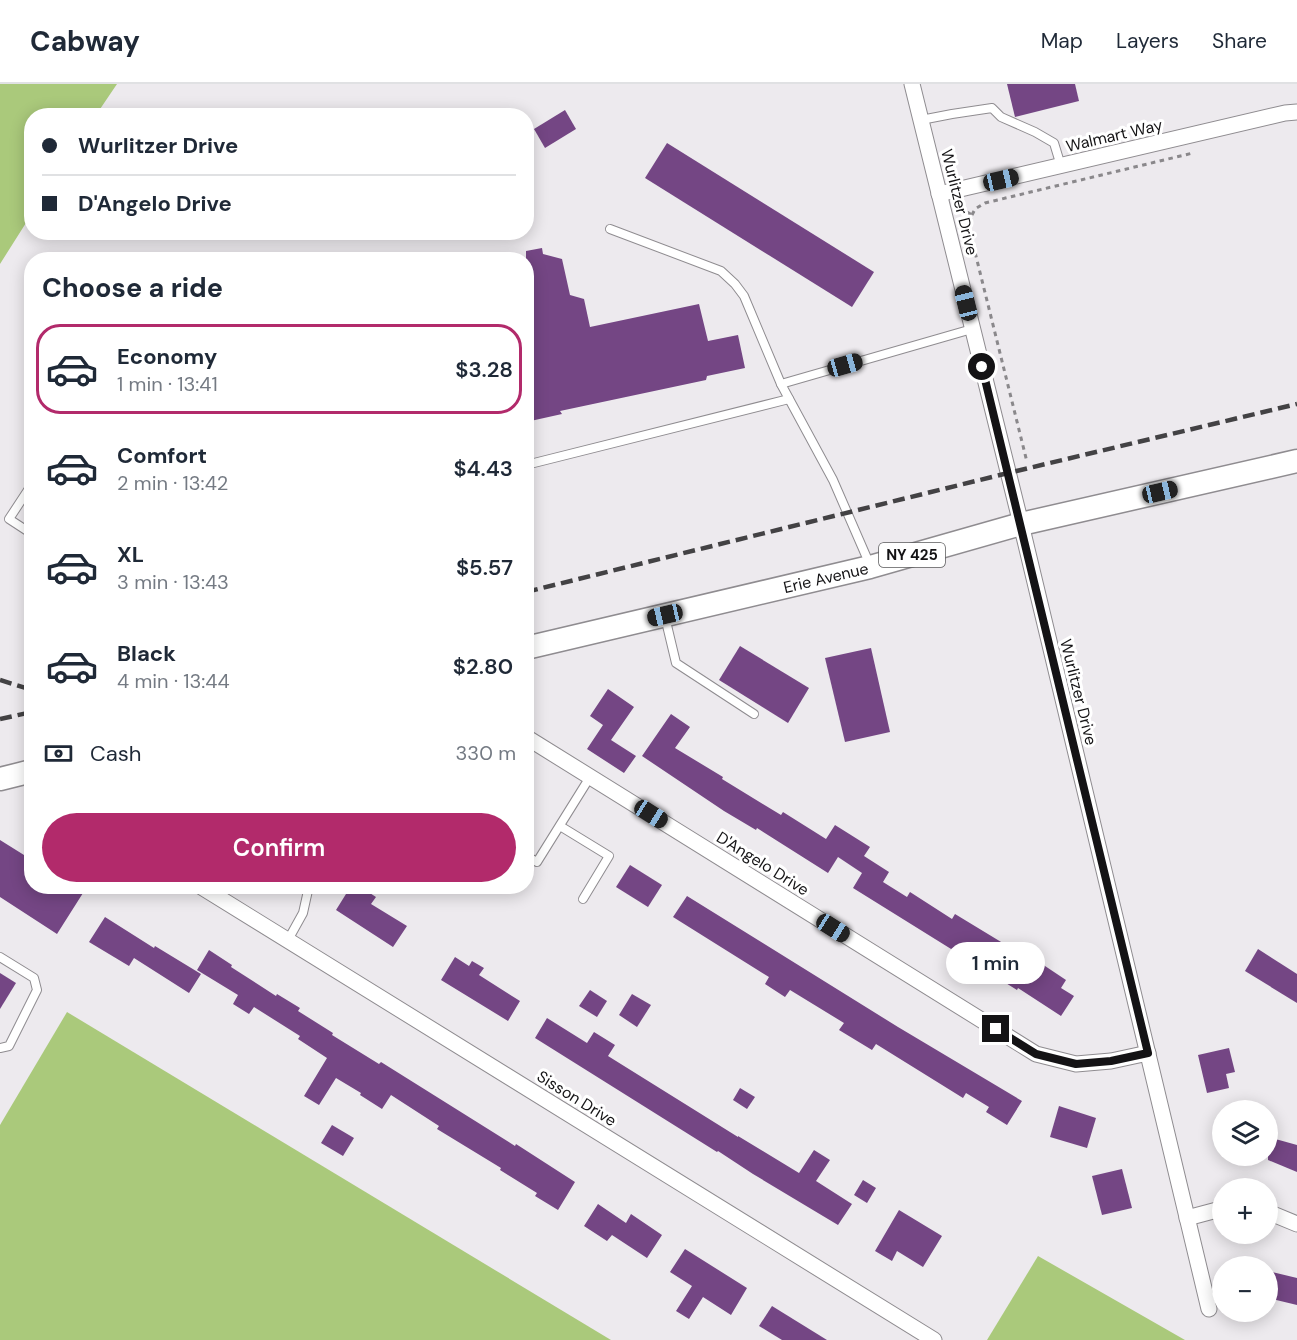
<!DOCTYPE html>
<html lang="en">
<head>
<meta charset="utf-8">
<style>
  body { margin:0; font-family:"DM Sans",sans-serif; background:#f6f6f7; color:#1f2937; height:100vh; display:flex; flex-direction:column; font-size:22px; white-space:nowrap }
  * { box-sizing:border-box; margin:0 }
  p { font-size:20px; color:#747a83 }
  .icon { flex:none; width:33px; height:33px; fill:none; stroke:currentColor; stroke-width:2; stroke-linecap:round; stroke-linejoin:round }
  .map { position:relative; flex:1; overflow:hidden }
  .drawer { position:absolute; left:24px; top:168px; width:510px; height:642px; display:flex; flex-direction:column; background:#fff; border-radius:24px; box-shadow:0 3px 15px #0003 }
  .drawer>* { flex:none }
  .banner { position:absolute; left:24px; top:24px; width:510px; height:132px; border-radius:24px; box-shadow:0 3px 15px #0003; display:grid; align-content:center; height:132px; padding:0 18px; background:#fff }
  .fabs { position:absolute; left:1212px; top:1016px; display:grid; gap:12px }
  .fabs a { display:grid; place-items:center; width:66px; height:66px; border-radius:50%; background:#fff; box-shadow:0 3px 15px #0003; font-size:30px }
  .end { position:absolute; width:27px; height:27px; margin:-14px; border:8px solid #141315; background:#fff; box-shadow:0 0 0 3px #fff }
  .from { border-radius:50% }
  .bubble { position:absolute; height:42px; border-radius:21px; background:#fff; box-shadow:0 3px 15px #0003; font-size:20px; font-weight:600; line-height:42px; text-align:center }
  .car { position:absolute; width:18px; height:36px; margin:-18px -9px; border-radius:8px; box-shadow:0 0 4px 2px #0007; background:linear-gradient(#222 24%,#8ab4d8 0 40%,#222 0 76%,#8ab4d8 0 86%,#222 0) }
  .banner b { display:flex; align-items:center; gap:21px; height:57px; font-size:22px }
  .banner b+b { border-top:2px solid #e0e1e3 }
  .banner i { width:15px; height:15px; background:#1f2937 }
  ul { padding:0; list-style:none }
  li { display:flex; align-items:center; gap:18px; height:90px; margin:0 12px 9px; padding:0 6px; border:3px solid transparent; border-radius:24px }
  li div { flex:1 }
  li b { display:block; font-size:22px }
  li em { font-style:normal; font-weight:600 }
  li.selected { border-color:#b22a6b }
  li>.icon { width:54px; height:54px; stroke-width:1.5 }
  h2 { padding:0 18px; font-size:27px; line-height:72px }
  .pay { display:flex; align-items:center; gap:15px; height:66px; padding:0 18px; font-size:22px }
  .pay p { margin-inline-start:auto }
  .cta { display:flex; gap:12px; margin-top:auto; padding:12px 18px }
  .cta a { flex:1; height:69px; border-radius:36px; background:#b22a6b; color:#fff; font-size:24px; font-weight:600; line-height:69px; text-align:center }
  header { display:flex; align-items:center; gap:36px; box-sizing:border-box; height:84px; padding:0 30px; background:#fff; border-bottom:2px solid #e0e1e3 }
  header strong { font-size:28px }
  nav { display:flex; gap:33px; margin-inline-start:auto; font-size:21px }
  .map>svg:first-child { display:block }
  .forest { fill:#aac97b }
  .building { fill:#744684 }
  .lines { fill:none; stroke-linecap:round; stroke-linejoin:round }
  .service-casing { stroke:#8f8c90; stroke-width:10 }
  .minor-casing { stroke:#8f8c90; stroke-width:17 }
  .primary-casing { stroke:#8f8c90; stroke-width:25 }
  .path { stroke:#8a888b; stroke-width:3; stroke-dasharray:4.5 4.5; stroke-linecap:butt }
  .service { stroke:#fff; stroke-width:8 }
  .minor { stroke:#fff; stroke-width:15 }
  .primary { stroke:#fff; stroke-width:22 }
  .rail { stroke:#434244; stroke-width:4.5; stroke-dasharray:12 6; stroke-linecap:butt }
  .route { stroke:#141315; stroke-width:8 }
  .labels { text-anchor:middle; stroke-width:6; stroke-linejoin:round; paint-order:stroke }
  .shield { fill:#fff; stroke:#5a5a5b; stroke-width:1.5 }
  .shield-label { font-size:15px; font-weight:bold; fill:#141315 }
  .street-label { font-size:16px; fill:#141315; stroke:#fff }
</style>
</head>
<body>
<header>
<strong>Cabway</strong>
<nav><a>Map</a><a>Layers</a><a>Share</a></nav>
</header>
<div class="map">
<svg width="1297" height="1256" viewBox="0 0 1297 1256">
  <rect width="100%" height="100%" fill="#edeaee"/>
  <g class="forest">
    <polygon points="0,0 117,0 96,31 32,32 31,131 0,180"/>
    <polygon points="67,928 611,1256 0,1256 0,1041"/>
    <polygon points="1038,1172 1185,1256 987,1256"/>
  </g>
  <g class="building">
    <polygon points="1007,0 1075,0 1079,17 1015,33"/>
    <polygon points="565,26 576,45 545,64 534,45"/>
    <polygon points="667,59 874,188 852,223 645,94"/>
    <polygon points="542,164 543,170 562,175 570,211 584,215 590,243 699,220 708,257 738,251 745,284 707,292 706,296 560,327 562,330 526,338 526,167"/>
    <polygon points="740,562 809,604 788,639 719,596"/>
    <polygon points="871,564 890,648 845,658 825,574"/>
    <polygon points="608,605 634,623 611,656 636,672 624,689 587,665 603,641 590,632"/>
    <polygon points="671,630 690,643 675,664 723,693 722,695 781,731 783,728 826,755 835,741 870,763 864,772 889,788 883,798 907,813 910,808 952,835 955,830 1011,864 1014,858 1037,873 1036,876 1066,896 1061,904 1074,912 1061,932 1018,904 1017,906 853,804 862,789 838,773 828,789 757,744 756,746 724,727 642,672"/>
    <polygon points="0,756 32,776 32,802 73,802 83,809 57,850 0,813"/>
    <polygon points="630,781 662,801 648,823 616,803"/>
    <polygon points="351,802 359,802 376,813 371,820 407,842 393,863 336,826"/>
    <polygon points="687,812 898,943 1022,1017 1007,1041 986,1028 989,1023 966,1009 963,1014 876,960 872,966 839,946 844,939 790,906 785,913 765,900 769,893 673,833"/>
    <polygon points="105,833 154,864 155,862 201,890 189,909 134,874 129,882 89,858"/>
    <polygon points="1258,865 1297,890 1297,919 1245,887"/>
    <polygon points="209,866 232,881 231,883 276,912 277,910 300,924 298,927 333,949 332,951 379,980 381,978 515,1062 516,1060 575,1098 558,1126 535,1112 537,1109 500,1086 501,1084 437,1045 439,1042 391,1011 382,1025 360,1011 361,1009 336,994 319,1021 304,1012 327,974 298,955 300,952 254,923 249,930 233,920 238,911 197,886"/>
    <polygon points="455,873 469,882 472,877 484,884 479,891 520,917 508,937 441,896"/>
    <polygon points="0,889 16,899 0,925"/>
    <polygon points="590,906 607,917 597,933 579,922"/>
    <polygon points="632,910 651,921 637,943 619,931"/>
    <polygon points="547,934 587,959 594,948 615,961 608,972 738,1053 738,1052 799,1089 814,1066 830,1076 816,1097 852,1120 838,1141 753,1090 718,1067 717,1068 535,954"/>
    <polygon points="1229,964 1235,988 1226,990 1229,1004 1207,1009 1198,971"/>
    <polygon points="740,1004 755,1013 747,1025 733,1016"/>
    <polygon points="1059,1022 1096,1034 1087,1064 1050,1053"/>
    <polygon points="332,1041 354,1054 343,1072 321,1059"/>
    <polygon points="1268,1053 1297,1061 1297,1088 1268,1076"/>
    <polygon points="1122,1085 1132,1124 1102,1131 1092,1092"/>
    <polygon points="863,1096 876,1104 867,1119 854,1111"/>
    <polygon points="598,1120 626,1139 631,1130 662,1151 647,1174 612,1151 607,1157 584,1142"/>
    <polygon points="899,1126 942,1152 923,1183 897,1167 892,1177 875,1167"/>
    <polygon points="685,1165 747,1204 731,1231 703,1213 689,1235 676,1227 692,1202 670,1188"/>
    <polygon points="1268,1187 1297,1194 1297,1221 1268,1214"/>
    <polygon points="772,1222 827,1256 782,1256 759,1242"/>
  </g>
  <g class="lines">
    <g class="service-casing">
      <g id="service">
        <polyline points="921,36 952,30 992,24 1001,33 1035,48 1054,59 1061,82"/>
        <polyline points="610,145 721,187 735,200 744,212 781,300"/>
        <polyline points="526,381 789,315"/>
        <polyline points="32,400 9,435 32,450"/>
        <polyline points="870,481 833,396 781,300 972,245"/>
        <polyline points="665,533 676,579 754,630"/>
        <polyline points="560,742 609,772 583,815"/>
        <polyline points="526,772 537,778 590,693"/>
        <polyline points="288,856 303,829 309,802"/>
        <polyline points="0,873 34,894 37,906 9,962 0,964"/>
      </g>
    </g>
    <g class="minor-casing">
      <g id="minor">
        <polyline points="912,0 1021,440 1209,1225"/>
        <polyline points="939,110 1285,29 1297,28"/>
        <polyline points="526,653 1036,970 1076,980 1111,977 1148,969"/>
        <polyline points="200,802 934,1256"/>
        <polyline points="1268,1128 1297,1140"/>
        <polyline points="1187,1134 1217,1126 1222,1126"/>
      </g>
    </g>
    <g class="primary-casing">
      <g id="primary">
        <path id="s1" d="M526 564 870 483 1021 440 1297 377"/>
        <polyline points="0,695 32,687"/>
      </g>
    </g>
    <g class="path">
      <polyline points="967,128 972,131 969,144 1027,378"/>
      <polyline points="972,131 975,125 985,119 1193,69"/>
    </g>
    <use href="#service" class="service"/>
    <use href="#minor" class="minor"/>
    <use href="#primary" class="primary"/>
    <g class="rail">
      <polyline points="526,508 1008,389 1297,320"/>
      <polyline points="0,596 32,606"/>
      <polyline points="0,635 32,628"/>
    </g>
  </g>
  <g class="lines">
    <polyline class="route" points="982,283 1148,969 1111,977 1076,980 1036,970 996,945"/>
  </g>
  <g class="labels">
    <rect class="shield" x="879" y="459" width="66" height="24" rx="4.5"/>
    <g class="shield-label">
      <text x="912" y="476">NY 425</text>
    </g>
    <g class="street-label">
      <text transform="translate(1114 51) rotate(-13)" y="6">Walmart Way</text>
      <text transform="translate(960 118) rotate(76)" y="6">Wurlitzer Drive</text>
      <text dy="6" stroke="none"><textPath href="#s1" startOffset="308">Erie Avenue</textPath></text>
      <text transform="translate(1079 608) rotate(76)" y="6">Wurlitzer Drive</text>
      <text transform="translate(763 779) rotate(32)" y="6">D'Angelo Drive</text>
      <text transform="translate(577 1014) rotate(32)" y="6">Sisson Drive</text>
    </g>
  </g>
</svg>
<div class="fabs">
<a><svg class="icon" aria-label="layers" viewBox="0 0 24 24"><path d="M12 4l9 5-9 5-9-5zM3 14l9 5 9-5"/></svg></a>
<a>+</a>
<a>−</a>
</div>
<i class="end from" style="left:982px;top:283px"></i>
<i class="end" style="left:996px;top:945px"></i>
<div class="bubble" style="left:946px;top:858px;width:99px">1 min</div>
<i class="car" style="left:1001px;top:96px;rotate:77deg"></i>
<i class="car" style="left:966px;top:219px;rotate:346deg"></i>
<i class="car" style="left:845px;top:281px;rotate:74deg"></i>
<i class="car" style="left:1160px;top:408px;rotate:77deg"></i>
<i class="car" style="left:665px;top:531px;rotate:257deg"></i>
<i class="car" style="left:651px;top:730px;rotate:122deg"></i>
<i class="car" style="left:833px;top:844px;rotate:122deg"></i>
<div class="banner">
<b><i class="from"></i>Wurlitzer Drive</b>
<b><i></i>D'Angelo Drive</b>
</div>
<section class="drawer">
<h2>Choose a ride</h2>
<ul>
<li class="selected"><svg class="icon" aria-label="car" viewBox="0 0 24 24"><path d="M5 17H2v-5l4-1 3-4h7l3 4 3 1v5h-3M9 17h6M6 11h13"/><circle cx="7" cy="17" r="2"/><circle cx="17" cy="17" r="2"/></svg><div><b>Economy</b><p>1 min · 13:41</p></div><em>$3.28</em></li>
<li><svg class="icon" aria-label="car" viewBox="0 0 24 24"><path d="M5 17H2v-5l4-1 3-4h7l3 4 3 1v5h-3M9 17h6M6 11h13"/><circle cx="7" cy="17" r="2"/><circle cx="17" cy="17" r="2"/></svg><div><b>Comfort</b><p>2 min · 13:42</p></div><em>$4.43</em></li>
<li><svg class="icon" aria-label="car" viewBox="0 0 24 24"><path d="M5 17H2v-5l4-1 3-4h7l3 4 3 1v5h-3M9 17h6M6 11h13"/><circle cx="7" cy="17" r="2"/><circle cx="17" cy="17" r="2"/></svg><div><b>XL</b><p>3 min · 13:43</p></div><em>$5.57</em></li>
<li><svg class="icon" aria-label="car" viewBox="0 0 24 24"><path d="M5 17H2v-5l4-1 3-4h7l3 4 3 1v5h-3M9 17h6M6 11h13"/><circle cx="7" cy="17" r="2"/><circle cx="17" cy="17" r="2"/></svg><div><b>Black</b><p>4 min · 13:44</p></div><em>$2.80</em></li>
</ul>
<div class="pay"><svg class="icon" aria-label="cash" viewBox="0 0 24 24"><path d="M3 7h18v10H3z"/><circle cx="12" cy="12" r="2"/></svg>Cash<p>330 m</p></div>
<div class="cta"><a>Confirm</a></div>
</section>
</div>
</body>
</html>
